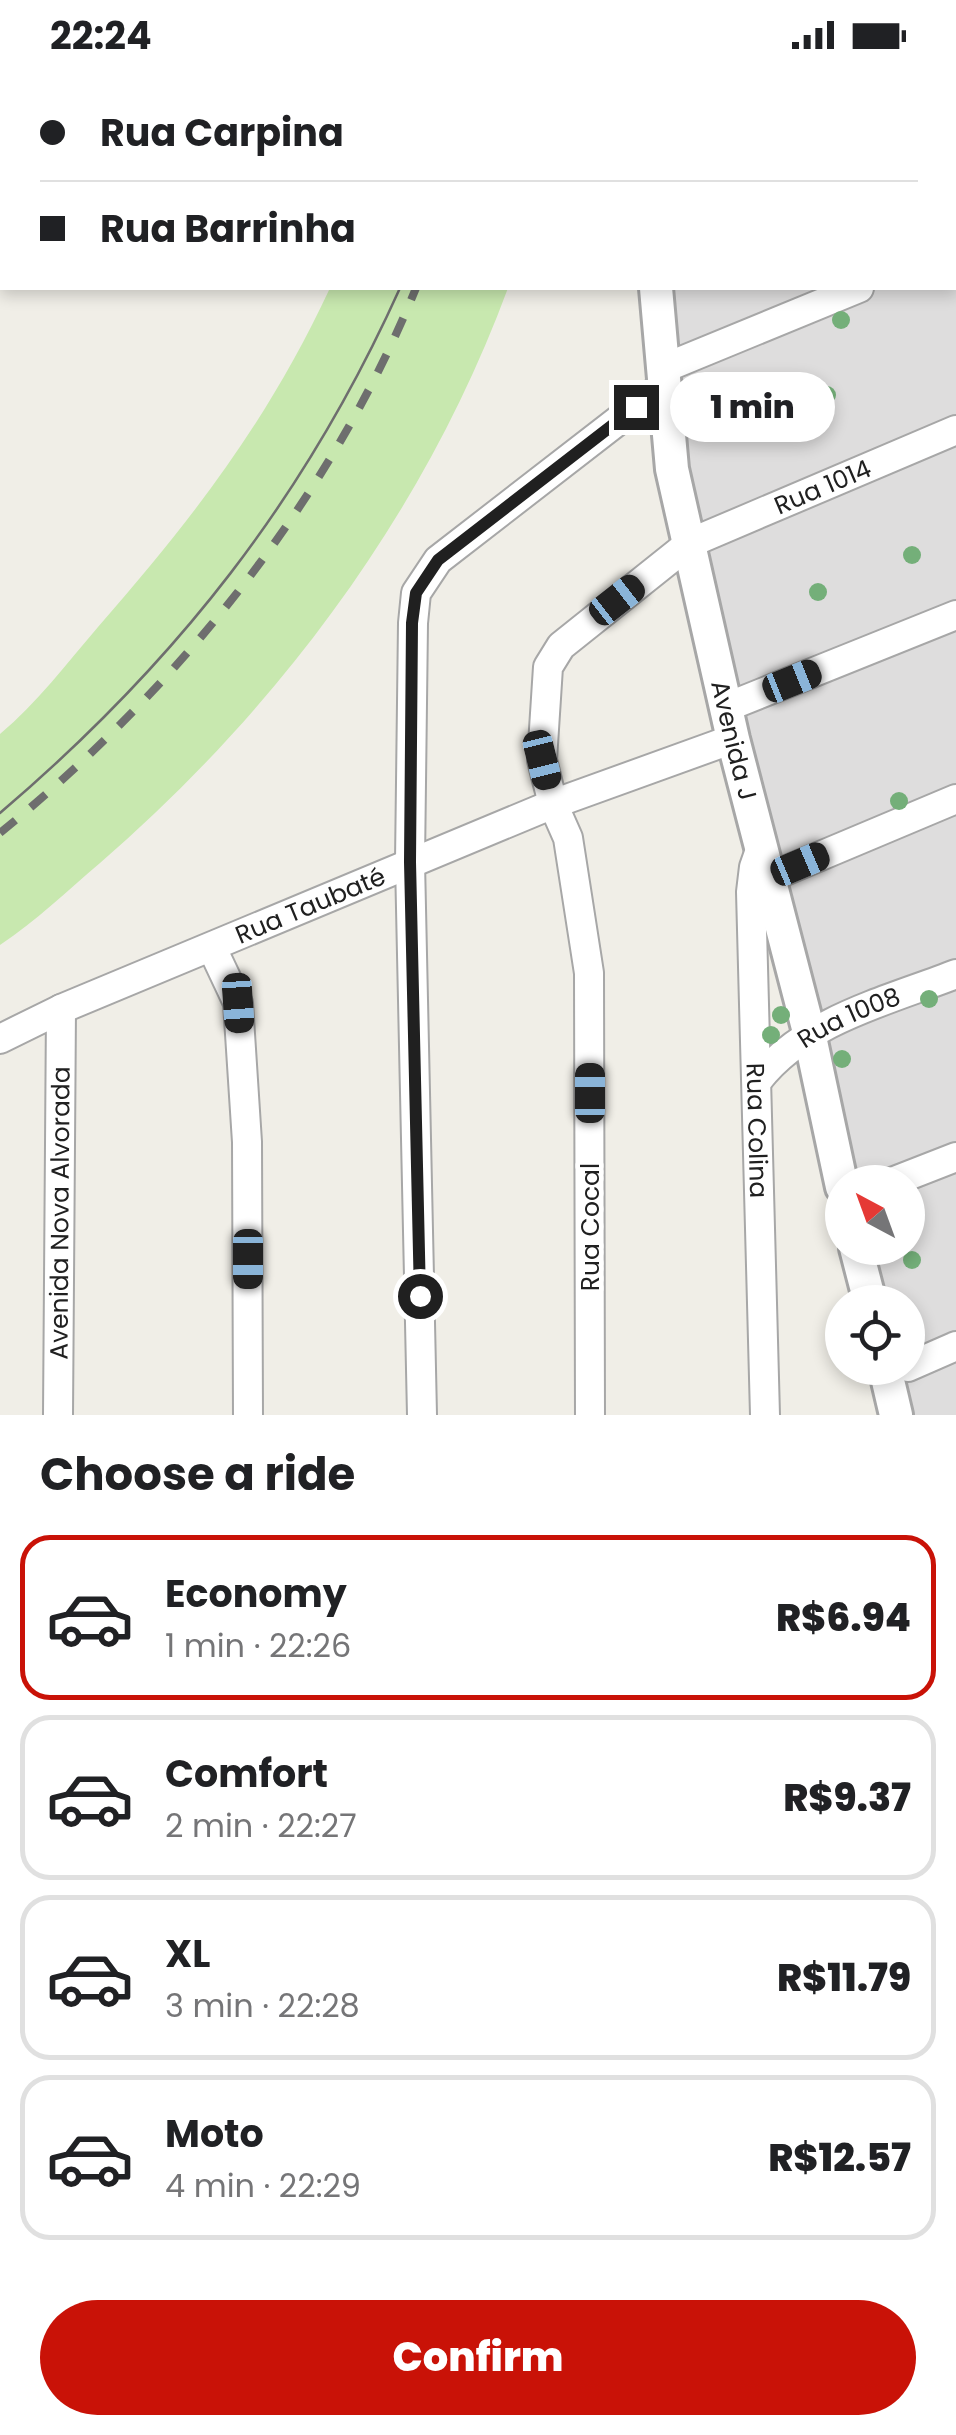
<!DOCTYPE html>
<html lang="en">
<head>
<meta charset="utf-8">
<style>
  body { margin:0; font-family:Poppins,sans-serif; background:#f6f6f6; color:#202124; height:100vh; display:flex; flex-direction:column; font-size:38px; white-space:nowrap }
  * { box-sizing:border-box; margin:0 }
  p { font-size:32px; color:#757577 }
  .icon { flex:none; width:55px; height:55px; fill:none; stroke:currentColor; stroke-width:2; stroke-linecap:round; stroke-linejoin:round }
  .map { position:relative; height:1345px; overflow:hidden }
  .panel { display:flex; flex-direction:column; background:#fff; flex:1 }
  .panel>* { flex:none }
  .banner { position:absolute; left:0px; top:0px; width:958px; height:220px; box-shadow:0 5px 15px #0003; display:grid; align-content:center; height:220px; padding:0 40px; background:#fff }
  .needle { width:65px; rotate:319deg }
  .fabs { position:absolute; left:825px; top:1095px; display:grid; gap:20px }
  .fabs a { display:grid; place-items:center; width:100px; height:100px; border-radius:50%; background:#fff; box-shadow:0 5px 15px #0003; font-size:50px }
  .end { position:absolute; width:45px; height:45px; margin:-22px; border:12px solid #202020; background:#fff; box-shadow:0 0 0 5px #fff }
  .from { border-radius:50% }
  .bubble { position:absolute; height:70px; border-radius:35px; background:#fff; box-shadow:0 5px 15px #0003; font-size:32px; font-weight:800; line-height:70px; text-align:center }
  .car { position:absolute; width:30px; height:60px; margin:-30px -15px; border-radius:12px; box-shadow:0 0 8px 2px #0007; background:linear-gradient(#222 24%,#8ab4d8 0 40%,#222 0 76%,#8ab4d8 0 86%,#222 0) }
  .banner b { display:flex; align-items:center; gap:35px; height:95px; font-size:38px }
  .banner b+b { border-top:2px solid #e0e0e0 }
  .banner i { width:25px; height:25px; background:#202124 }
  ul { padding:0; list-style:none }
  li { display:flex; align-items:center; gap:30px; height:165px; margin:0 20px 15px; padding:0 20px; border:5px solid #e0e0e0; border-radius:30px }
  li div { flex:1 }
  li b { display:block; font-size:38px }
  li em { font-style:normal; font-weight:800 }
  li.on { border-color:#c91207 }
  li>.icon { width:90px; height:90px; stroke-width:1.5 }
  h2 { padding:0 40px; font-size:45px; line-height:120px }
  .cta { display:flex; gap:20px; margin-top:auto; padding:20px 40px }
  .cta a { flex:1; height:115px; border-radius:60px; background:#c91207; color:#fff; font-size:40px; font-weight:800; line-height:115px; text-align:center }
  .status { display:flex; justify-content:space-between; align-items:center; height:70px; padding:0 50px; background:#fff; direction:ltr }
  .status svg { height:28px; fill:currentColor }
  .map>svg:first-child { display:block }
  .residential { fill:#dedddd }
  .grass { fill:#c8e8af }
  .lines { fill:none; stroke-linecap:round; stroke-linejoin:round }
  .minor-casing { stroke:#a7a7a7; stroke-width:32 }
  .tertiary-casing { stroke:#a7a7a7; stroke-width:38 }
  .minor { stroke:#fff; stroke-width:28 }
  .tertiary { stroke:#fff; stroke-width:32 }
  .tram { stroke:#6e6e6e; stroke-width:2.5 }
  .rail { stroke:#6e6e6e; stroke-width:8; stroke-dasharray:20 20; stroke-linecap:butt }
  .tree { fill:#74af79 }
  .route { stroke:#202020; stroke-width:12 }
  .labels { text-anchor:middle; stroke-width:9; stroke-linejoin:round; paint-order:stroke }
  .street-label { font-size:25px; fill:#202020; stroke:#fff }
</style>
</head>
<body>
<div class="status"><b>22:24</b><svg viewBox="0 0 49 12"><path d="M0 12V9h3v3zM5 12V6h3v6zM10 12V3h3v9zM15 12V0h3v12zM26 1h20v11H26zM47 4h2v5h-2z"/></svg></div>
<div class="map">
<svg width="956" height="1345" viewBox="0 0 956 1345">
  <rect width="100%" height="100%" fill="#f0eee7"/>
  <polygon class="residential" points="641,0 956,0 956,1345 896,1345 908,1298 908,1232 870,1232 856,1178 908,1178 908,1112 842,1112 733,669 656,218 955,218 955,2"/>
  <path class="grass" d="M330 218H508C426 441 278 639 100 793 67 821 36 851 0 875V664C37 633 67 593 98 557 194 447 268 351 330 218Z"/>
  <g class="lines">
    <g class="minor-casing">
      <g id="minor">
        <polyline points="412,2 413,0"/>
        <polyline points="944,2 950,0"/>
        <polyline points="0,39 2,39"/>
        <polyline points="955,178 956,177"/>
        <polyline points="662,299 859,218"/>
        <polyline points="727,637 956,545"/>
        <path id="s1" d="M761 777 754 797 751 822 765 1345"/>
        <polyline points="768,808 956,729"/>
        <polyline points="212,878 238,933 247,1072 248,1345"/>
        <path id="s2" d="M0 969 61 939 553 734 733 669"/>
        <path id="s3" d="M758 1010C805 950 887 931 956 904"/>
        <polyline points="892,1112 956,1087"/>
        <polyline points="908,1297 956,1276"/>
        <path id="s4" d="M58 1345 61 939"/>
        <polyline points="422,1345 410,792 413,553 416,523 438,490 664,315"/>
        <path id="s5" d="M590 1345 589 903 568 768 553 734 542 690 548 597 561 576 690 473 956 360"/>
      </g>
    </g>
    <g class="tertiary-casing">
      <g id="tertiary">
        <polyline points="641,0 641,2"/>
        <path id="s6" d="M656 218 672 399 733 669 809 962 842 1117"/>
        <polyline points="856,1178 870,1232"/>
        <polyline points="885,1298 896,1345"/>
      </g>
    </g>
    <use href="#minor" class="minor"/>
    <use href="#tertiary" class="tertiary"/>
    <g class="tram">
      <polyline points="472,2 473,0"/>
      <path d="M0 743C176 593 305 429 400 218"/>
    </g>
    <g class="rail">
      <polyline points="489,2 489,0"/>
      <path d="M0 763C178 618 329 432 416 218"/>
    </g>
  </g>
  <g class="tree">
    <circle cx="841" cy="250" r="9"/>
    <circle cx="827" cy="325" r="9"/>
    <circle cx="912" cy="485" r="9"/>
    <circle cx="818" cy="522" r="9"/>
    <circle cx="899" cy="731" r="9"/>
    <circle cx="929" cy="929" r="9"/>
    <circle cx="781" cy="945" r="9"/>
    <circle cx="771" cy="965" r="9"/>
    <circle cx="842" cy="989" r="9"/>
    <circle cx="912" cy="1190" r="9"/>
  </g>
  <g class="lines">
    <polyline class="route" points="420,1226 410,792 412,553 416,523 438,490 636,337"/>
  </g>
  <g class="labels">
    <g class="street-label">
      <text dy="9" stroke="none"><textPath href="#s5" startOffset="1088">Rua 1014</textPath></text>
      <text dy="9" stroke="none"><textPath href="#s6" startOffset="460">Avenida J</textPath></text>
      <text dy="9" stroke="none"><textPath href="#s2" startOffset="338">Rua Taubaté</textPath></text>
      <text dy="9" stroke="none"><textPath href="#s3" startOffset="112">Rua 1008</textPath></text>
      <text dy="9" stroke="none"><textPath href="#s1" startOffset="285">Rua Colina</textPath></text>
      <text dy="9" stroke="none"><textPath href="#s4" startOffset="202">Avenida Nova Alvorada</textPath></text>
      <text transform="translate(590 1157) rotate(-90)" y="9">Rua Cocal</text>
    </g>
  </g>
</svg>
<div class="fabs">
<a><svg class="needle" viewBox="-14 -14 28 28"><path d="M0-13l5 13h-10z" fill="#e53935"/><path d="M0 13l5-13h-10z" fill="#757577"/></svg></a>
<a><svg class="icon" aria-label="locate" viewBox="0 0 24 24"><circle cx="12" cy="12" r="6"/><path d="M12 2v4M12 18v4M2 12h4M18 12h4"/></svg></a>
</div>
<i class="end from" style="left:420px;top:1226px"></i>
<i class="end" style="left:636px;top:337px"></i>
<div class="bubble" style="left:670px;top:302px;width:165px">1 min</div>
<i class="car" style="left:617px;top:530px;rotate:52deg"></i>
<i class="car" style="left:792px;top:611px;rotate:68deg"></i>
<i class="car" style="left:542px;top:690px;rotate:166deg"></i>
<i class="car" style="left:800px;top:794px;rotate:67deg"></i>
<i class="car" style="left:238px;top:933px;rotate:176deg"></i>
<i class="car" style="left:590px;top:1023px;rotate:0deg"></i>
<i class="car" style="left:248px;top:1189px;rotate:180deg"></i>
<div class="banner">
<b><i class="from"></i>Rua Carpina</b>
<b><i></i>Rua Barrinha</b>
</div>
</div>
<section class="panel">
<h2>Choose a ride</h2>
<ul>
<li class="on"><svg class="icon" aria-label="car" viewBox="0 0 24 24"><path d="M5 17H2v-5l4-1 3-4h7l3 4 3 1v5h-3M9 17h6M6 11h13"/><circle cx="7" cy="17" r="2"/><circle cx="17" cy="17" r="2"/></svg><div><b>Economy</b><p>1 min · 22:26</p></div><em>R$6.94</em></li>
<li><svg class="icon" aria-label="car" viewBox="0 0 24 24"><path d="M5 17H2v-5l4-1 3-4h7l3 4 3 1v5h-3M9 17h6M6 11h13"/><circle cx="7" cy="17" r="2"/><circle cx="17" cy="17" r="2"/></svg><div><b>Comfort</b><p>2 min · 22:27</p></div><em>R$9.37</em></li>
<li><svg class="icon" aria-label="car" viewBox="0 0 24 24"><path d="M5 17H2v-5l4-1 3-4h7l3 4 3 1v5h-3M9 17h6M6 11h13"/><circle cx="7" cy="17" r="2"/><circle cx="17" cy="17" r="2"/></svg><div><b>XL</b><p>3 min · 22:28</p></div><em>R$11.79</em></li>
<li><svg class="icon" aria-label="car" viewBox="0 0 24 24"><path d="M5 17H2v-5l4-1 3-4h7l3 4 3 1v5h-3M9 17h6M6 11h13"/><circle cx="7" cy="17" r="2"/><circle cx="17" cy="17" r="2"/></svg><div><b>Moto</b><p>4 min · 22:29</p></div><em>R$12.57</em></li>
</ul>
<div class="cta"><a>Confirm</a></div>
</section>
</body>
</html>
